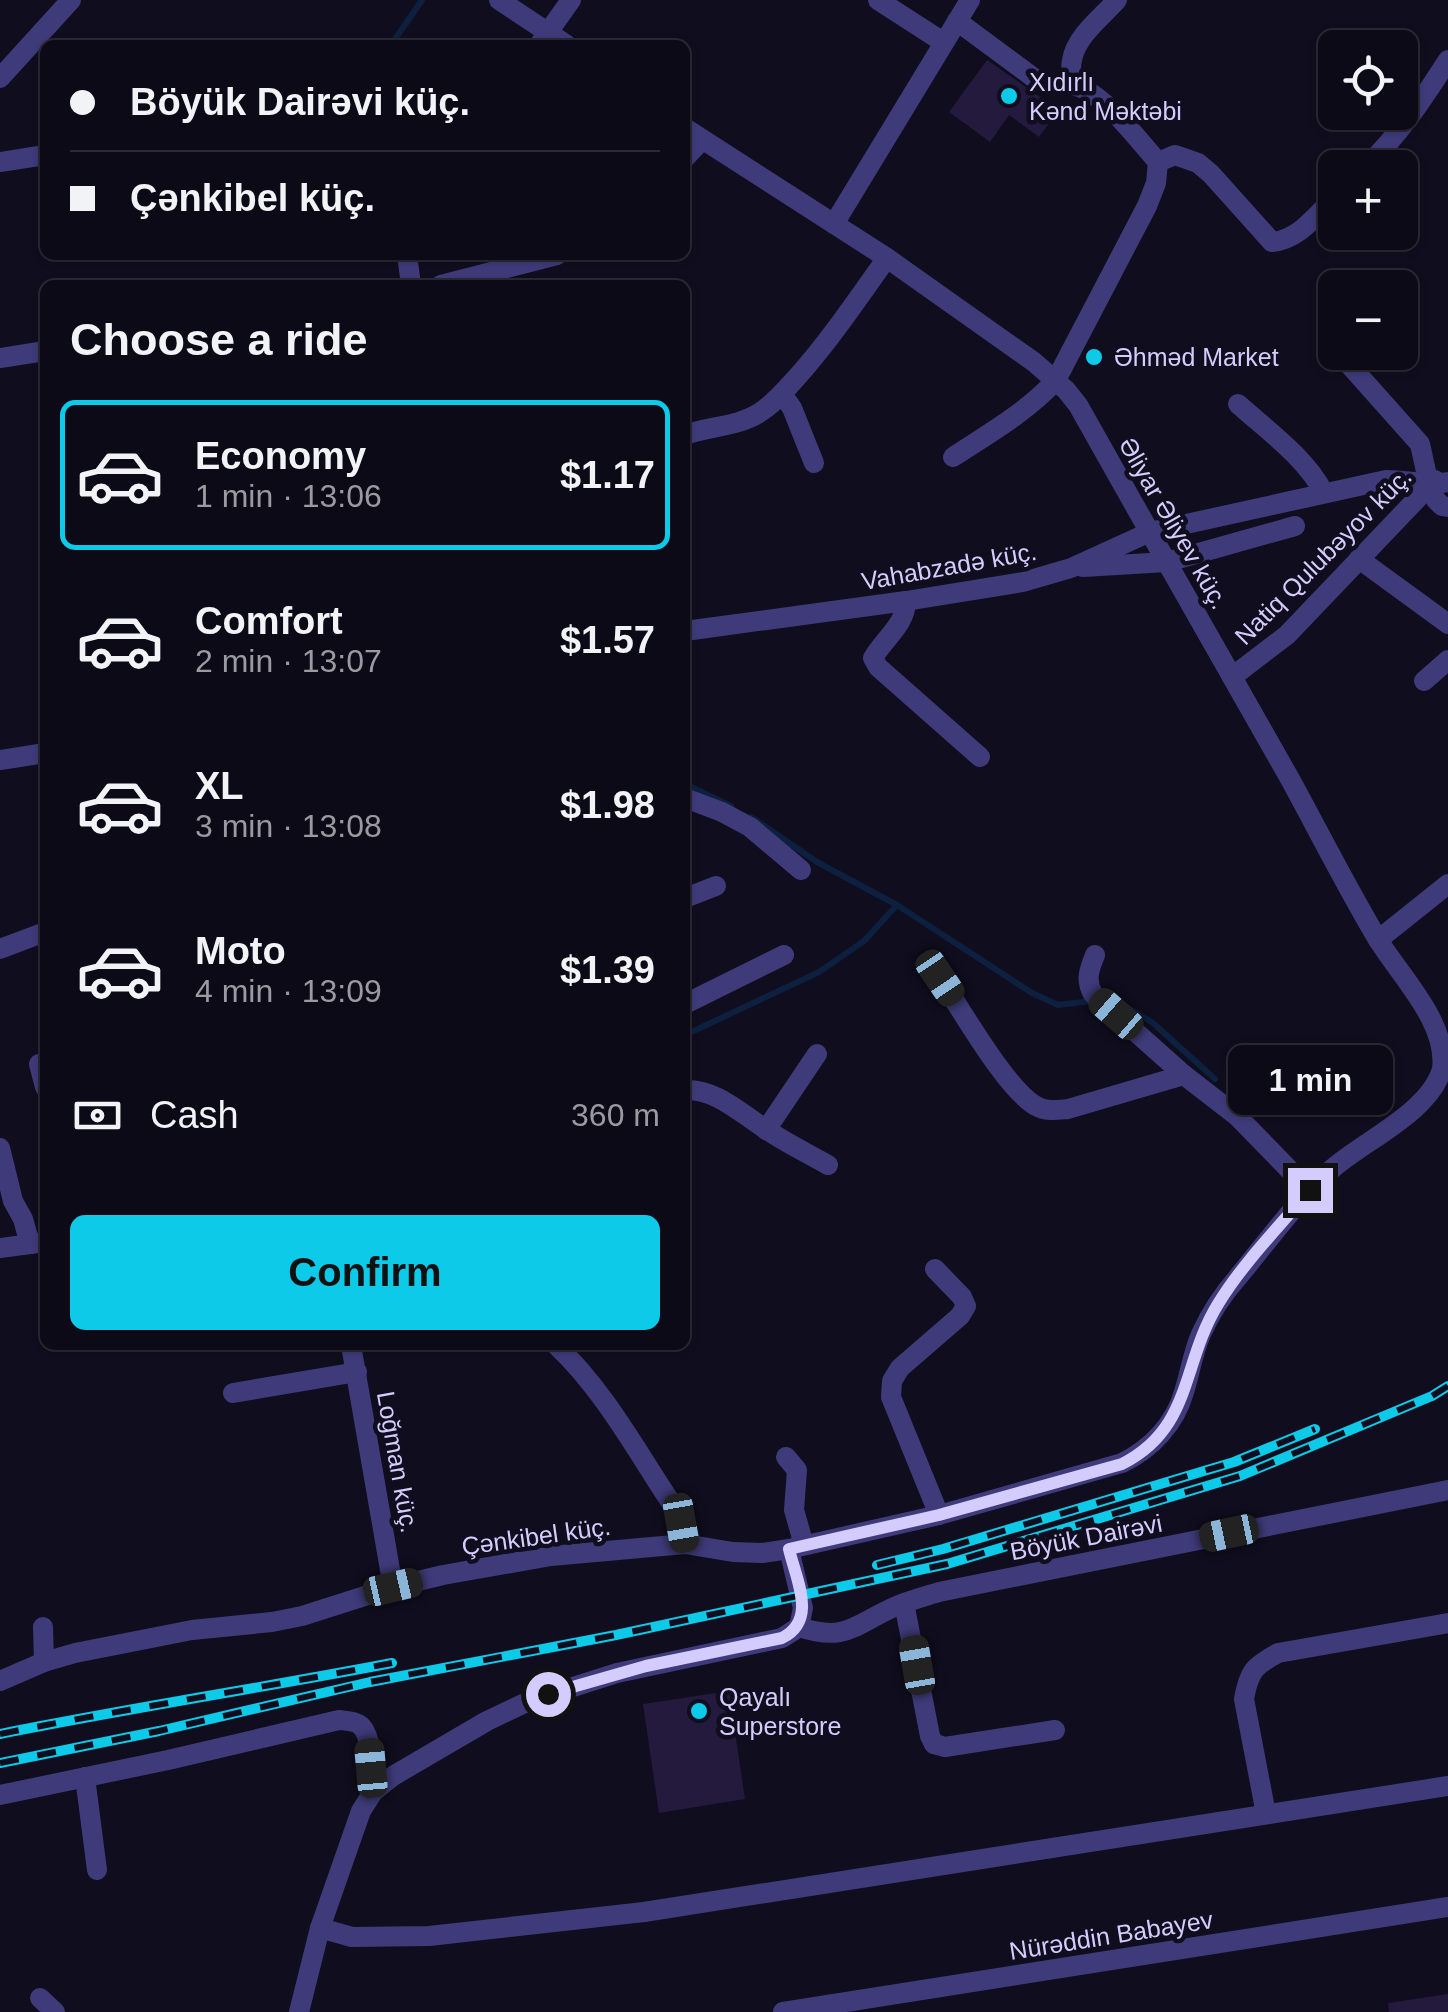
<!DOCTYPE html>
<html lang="en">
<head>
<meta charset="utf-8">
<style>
  body { margin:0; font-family:Arial,sans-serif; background:#1a1823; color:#f1f3f6; height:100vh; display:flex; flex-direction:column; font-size:38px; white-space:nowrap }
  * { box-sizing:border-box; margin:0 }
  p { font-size:32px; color:#9a9aa1 }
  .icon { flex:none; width:55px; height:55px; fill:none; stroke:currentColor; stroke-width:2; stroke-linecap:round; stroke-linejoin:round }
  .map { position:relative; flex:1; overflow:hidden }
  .drawer { position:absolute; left:40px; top:280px; width:650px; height:1070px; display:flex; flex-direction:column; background:#0c0a16; border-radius:15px; box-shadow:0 2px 8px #0004,0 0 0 2px #2c2b35 }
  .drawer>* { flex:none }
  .hud { position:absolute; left:40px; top:40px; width:650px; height:220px; border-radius:15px; box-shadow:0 2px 8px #0004,0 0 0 2px #2c2b35; display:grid; align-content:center; height:220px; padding:0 30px; background:#0c0a16 }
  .tools { position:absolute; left:1318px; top:30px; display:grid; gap:20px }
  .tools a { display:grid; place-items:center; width:100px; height:100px; border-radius:15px; background:#0c0a16; box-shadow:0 2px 8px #0004,0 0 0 2px #2c2b35; font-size:50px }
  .end { position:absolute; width:45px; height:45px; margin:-22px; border:12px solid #d4ccfc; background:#111; box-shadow:0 0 0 5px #111 }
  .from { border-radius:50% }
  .bubble { position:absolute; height:70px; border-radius:15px; background:#0c0a16; box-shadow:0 2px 8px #0004,0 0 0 2px #2c2b35; font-size:32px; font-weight:700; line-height:70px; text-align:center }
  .car { position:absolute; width:30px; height:60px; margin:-30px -15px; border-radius:12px; box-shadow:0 0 8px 2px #0007; background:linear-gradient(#222 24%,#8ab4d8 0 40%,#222 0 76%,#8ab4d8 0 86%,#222 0) }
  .hud b { display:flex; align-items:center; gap:35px; height:95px; font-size:38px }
  .hud b+b { border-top:2px solid #2c2b35 }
  .hud i { width:25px; height:25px; background:#f1f3f6 }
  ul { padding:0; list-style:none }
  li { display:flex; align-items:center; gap:30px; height:150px; margin:0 20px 15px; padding:0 10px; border:5px solid transparent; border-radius:15px }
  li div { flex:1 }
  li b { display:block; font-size:38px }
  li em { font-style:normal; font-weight:700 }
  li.current { border-color:#0dcae8 }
  li>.icon { width:90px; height:90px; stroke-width:1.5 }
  h2 { padding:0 30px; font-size:45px; line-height:120px }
  .pay { display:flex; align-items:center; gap:25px; height:110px; padding:0 30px; font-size:38px }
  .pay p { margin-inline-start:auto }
  .primary-button { display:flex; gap:20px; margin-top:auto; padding:20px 30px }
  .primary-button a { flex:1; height:115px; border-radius:15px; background:#0dcae8; color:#111; font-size:40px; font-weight:700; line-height:115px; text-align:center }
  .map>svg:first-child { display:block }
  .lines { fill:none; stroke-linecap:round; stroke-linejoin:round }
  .stream { stroke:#0e2040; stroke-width:6 }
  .building { fill:#231a3d }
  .street { stroke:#3f3b7a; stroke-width:20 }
  .rail-casing { stroke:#0dcae8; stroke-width:10 }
  .rail { stroke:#100d1e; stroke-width:6; stroke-dasharray:19; stroke-linecap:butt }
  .route { stroke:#d4ccfc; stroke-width:12 }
  .poi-dot { fill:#0dcae8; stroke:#100d1e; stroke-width:4 }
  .labels { text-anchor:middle; stroke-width:9; stroke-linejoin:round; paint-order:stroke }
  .poi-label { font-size:25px; fill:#d4ccfc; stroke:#100d1e; text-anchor:start }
  .street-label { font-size:25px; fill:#d4ccfc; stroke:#100d1e }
</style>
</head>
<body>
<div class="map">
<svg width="1448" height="2012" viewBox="0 0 1448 2012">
  <rect width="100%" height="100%" fill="#100d1e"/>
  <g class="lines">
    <g class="stream">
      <polyline points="391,45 422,0"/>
      <polyline points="685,784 731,806"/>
      <polyline points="751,817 817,862 897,905 1032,993 1058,1005 1091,1001"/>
      <polyline points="1109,996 1153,1023 1215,1079"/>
      <polyline points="685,1035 819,972 864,941 897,905"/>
    </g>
  </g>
  <g class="building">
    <polygon points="987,60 1059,110 1039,137 1009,115 990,142 949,112"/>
    <polygon points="729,1691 745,1799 659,1813 643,1704"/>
    <polygon points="1448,1994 1448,2012 1389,2012 1388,2003"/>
  </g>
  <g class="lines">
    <g class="street">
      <polyline points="499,0 567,45"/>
      <polyline points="878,0 943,42"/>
      <polyline points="957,21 1034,78 1049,84 1072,85"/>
      <polyline points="539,45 571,0"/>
      <polyline points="0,78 71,0"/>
      <polyline points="685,158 702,140"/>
      <polyline points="0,162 45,155"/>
      <path d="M1158 162 1175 155 1198 163 1211 174 1272 242C1299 240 1316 215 1335 197"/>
      <path d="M1365 168C1401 132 1421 102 1448 60"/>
      <polyline points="834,224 970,0"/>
      <polyline points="407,255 411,285"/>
      <polyline points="441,285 557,255"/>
      <polyline points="1338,352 1420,444 1429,485 1436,500 1442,506 1448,507"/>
      <polyline points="0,358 45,351"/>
      <polyline points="782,394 792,408 814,463"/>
      <path d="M1238 404C1268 431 1305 457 1324 493"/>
      <path d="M685 435C709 426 737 427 759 413 774 404 786 389 798 376 831 339 858 298 887 258"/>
      <path d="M953 457C988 434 1027 412 1056 380L1147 206 1156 183 1158 162C1137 139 1103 91 1072 85 1072 77 1070 67 1072 60 1076 36 1102 17 1117 0"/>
      <polyline points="1359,559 1448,624"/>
      <polyline points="1083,567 1167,562 1295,526"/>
      <path d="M906 601C906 624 884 639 873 658L878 667 980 757"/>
      <path d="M685 631 906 601 1023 582 1071 568 1150 532 1386 480C1409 480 1425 486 1448 482"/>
      <polyline points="1232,677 1287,635 1435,480"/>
      <polyline points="1424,681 1448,660"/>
      <polyline points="0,760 45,753"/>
      <polyline points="685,798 722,812 750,827 801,870"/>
      <polyline points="685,898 716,886"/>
      <polyline points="1378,940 1448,884"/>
      <polyline points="0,949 45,932"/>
      <path d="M1095 955C1089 970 1085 980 1093 994L1184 1075"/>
      <path d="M940 978C961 1009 1006 1089 1036 1106 1047 1112 1057 1110 1068 1109L1184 1075 1237 1116 1310 1191"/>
      <polyline points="685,1004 784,955"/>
      <polyline points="39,1064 45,1087"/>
      <path d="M685 1090C716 1089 739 1112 764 1128 784 1142 807 1153 828 1165"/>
      <polyline points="766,1130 817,1054"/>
      <polyline points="0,1148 13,1201 23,1219 30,1244"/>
      <polyline points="0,1248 45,1242"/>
      <polyline points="935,1269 962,1297 966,1306 960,1316 900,1368 892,1381 891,1397 939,1515"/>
      <polyline points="351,1345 393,1587"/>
      <path d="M556 1345C603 1389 636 1450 672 1504L681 1523 685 1544"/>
      <polyline points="233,1393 357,1372"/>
      <polyline points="786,1457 797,1470 794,1510 804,1545"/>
      <polyline points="789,1549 803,1608 799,1627"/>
      <polyline points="904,1603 930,1736 934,1744 945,1747 1055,1730"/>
      <polyline points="43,1627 44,1662"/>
      <path d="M799 1627C845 1642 853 1626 892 1608 907 1601 923 1597 939 1592L1448 1490"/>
      <path d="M0 1681 44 1662 75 1653 192 1630 272 1622 302 1616 393 1587 443 1575 551 1556 685 1544 733 1552 762 1553 789 1549 939 1515 1122 1463C1151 1449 1175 1424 1184 1392 1190 1373 1193 1352 1201 1334 1210 1314 1223 1294 1238 1277 1268 1241 1297 1200 1332 1169 1365 1140 1430 1112 1442 1069 1448 1022 1399 975 1377 938 1346 886 1319 832 1290 779 1219 654 1148 530 1078 405L1066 390 1034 362 887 258 685 128"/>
      <polyline points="85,1777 97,1870"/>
      <path d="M0 1795 168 1760 339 1720C347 1721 357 1721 362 1727 373 1739 372 1776 373 1792"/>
      <path d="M1266 1814 1244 1699C1249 1671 1254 1666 1278 1653L1448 1623"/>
      <polyline points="320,1928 352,1937 429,1936 644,1912 1448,1786"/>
      <polyline points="40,1998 55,2012"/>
      <polyline points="299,2012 320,1928 361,1811 373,1792 393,1776 487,1721 529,1701 617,1673 782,1638 799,1627"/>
      <polyline points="783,2012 1448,1907"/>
    </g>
    <g class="rail-casing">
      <g id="rail">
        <polyline points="877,1565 943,1549 1234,1462 1315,1429"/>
        <path d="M0 1734C130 1708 261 1688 392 1663"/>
        <polyline points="0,1763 159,1731 370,1682 616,1635 947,1564 1240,1476 1432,1396 1448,1386"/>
      </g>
    </g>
    <use href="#rail" class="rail"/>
  </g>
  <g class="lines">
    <path class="route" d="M548 1694 646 1666 782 1638C818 1620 796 1580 789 1549L939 1515 1122 1464C1193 1428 1181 1364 1218 1304 1243 1263 1279 1227 1310 1190"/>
  </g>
  <g class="poi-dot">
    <circle cx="1009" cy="96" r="10"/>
    <circle cx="1094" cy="357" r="10"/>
    <circle cx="699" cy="1711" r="10"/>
  </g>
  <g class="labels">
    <g class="poi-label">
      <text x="1029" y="91">Xıdırlı<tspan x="1029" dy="29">Kənd Məktəbi</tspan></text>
      <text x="1114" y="366">Əhməd Market</text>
      <text x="719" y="1706">Qayalı<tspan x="719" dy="29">Superstore</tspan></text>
    </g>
    <g class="street-label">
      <text transform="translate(1174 523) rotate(60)" y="9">Əliyar Əliyev küç.</text>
      <text transform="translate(1323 556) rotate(-45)" y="9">Natiq Qulubəyov küç.</text>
      <text transform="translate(949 566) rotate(-10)" y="9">Vahabzadə küç.</text>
      <text transform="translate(398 1462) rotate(80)" y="9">Loğman küç.</text>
      <text transform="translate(536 1536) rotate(-8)" y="9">Çənkibel küç.</text>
      <text transform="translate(1086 1537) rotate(-11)" y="9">Böyük Dairəvi</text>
      <text transform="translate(1111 1935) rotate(-9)" y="9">Nürəddin Babayev</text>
    </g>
  </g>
</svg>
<div class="tools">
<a><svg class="icon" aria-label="locate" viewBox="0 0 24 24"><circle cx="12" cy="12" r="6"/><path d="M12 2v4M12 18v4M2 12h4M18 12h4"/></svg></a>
<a>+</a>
<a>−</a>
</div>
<i class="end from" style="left:548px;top:1694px"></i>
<i class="end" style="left:1310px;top:1190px"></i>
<div class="bubble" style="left:1228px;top:1045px;width:165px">1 min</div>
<i class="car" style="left:940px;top:978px;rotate:146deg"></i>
<i class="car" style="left:1116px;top:1014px;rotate:311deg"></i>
<i class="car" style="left:681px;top:1523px;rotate:170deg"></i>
<i class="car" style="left:1229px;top:1533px;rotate:258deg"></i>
<i class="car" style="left:393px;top:1587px;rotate:77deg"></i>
<i class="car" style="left:917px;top:1665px;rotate:350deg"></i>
<i class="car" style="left:371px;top:1768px;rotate:355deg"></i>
<div class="hud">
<b><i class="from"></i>Böyük Dairəvi küç.</b>
<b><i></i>Çənkibel küç.</b>
</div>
<section class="drawer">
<h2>Choose a ride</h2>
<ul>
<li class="current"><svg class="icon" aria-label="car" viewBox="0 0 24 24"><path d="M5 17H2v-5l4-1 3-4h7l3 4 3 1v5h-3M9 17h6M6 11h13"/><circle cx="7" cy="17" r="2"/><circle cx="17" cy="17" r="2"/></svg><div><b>Economy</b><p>1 min · 13:06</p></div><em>$1.17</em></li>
<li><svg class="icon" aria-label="car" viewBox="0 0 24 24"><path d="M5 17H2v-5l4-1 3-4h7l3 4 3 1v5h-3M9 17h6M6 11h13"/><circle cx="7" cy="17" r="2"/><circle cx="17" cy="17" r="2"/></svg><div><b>Comfort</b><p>2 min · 13:07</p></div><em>$1.57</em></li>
<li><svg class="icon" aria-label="car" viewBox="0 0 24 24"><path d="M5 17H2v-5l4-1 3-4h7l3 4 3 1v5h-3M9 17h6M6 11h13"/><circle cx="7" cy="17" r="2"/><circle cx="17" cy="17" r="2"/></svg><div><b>XL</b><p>3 min · 13:08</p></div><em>$1.98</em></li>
<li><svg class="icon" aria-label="car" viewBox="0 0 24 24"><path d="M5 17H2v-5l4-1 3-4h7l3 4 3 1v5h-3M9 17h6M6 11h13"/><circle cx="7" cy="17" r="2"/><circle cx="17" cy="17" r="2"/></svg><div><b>Moto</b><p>4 min · 13:09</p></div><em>$1.39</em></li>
</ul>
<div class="pay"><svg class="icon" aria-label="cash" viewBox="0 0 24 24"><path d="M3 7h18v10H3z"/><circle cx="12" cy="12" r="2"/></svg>Cash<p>360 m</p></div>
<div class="primary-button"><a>Confirm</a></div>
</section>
</div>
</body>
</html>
